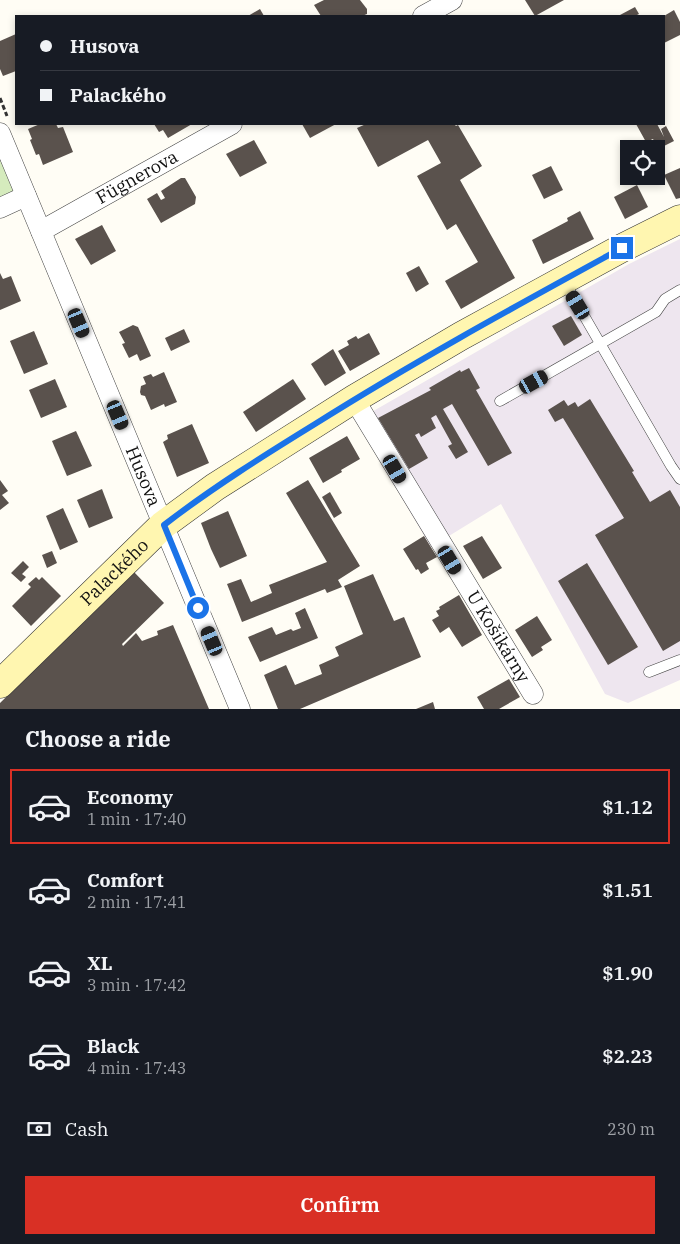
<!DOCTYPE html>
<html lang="en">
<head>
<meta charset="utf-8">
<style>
  body { margin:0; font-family:"IBM Plex Serif",serif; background:#20242c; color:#f1f3f6; height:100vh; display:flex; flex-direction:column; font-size:19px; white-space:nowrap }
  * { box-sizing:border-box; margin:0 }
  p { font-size:16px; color:#9ea1a6 }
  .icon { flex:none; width:28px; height:28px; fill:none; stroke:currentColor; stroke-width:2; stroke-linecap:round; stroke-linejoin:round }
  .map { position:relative; height:709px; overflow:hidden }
  .panel { display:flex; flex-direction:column; background:#171b24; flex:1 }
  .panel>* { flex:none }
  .top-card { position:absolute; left:15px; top:15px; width:650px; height:110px; border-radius:0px; box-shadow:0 2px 8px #0003; display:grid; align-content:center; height:110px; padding:0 25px; background:#171b24 }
  .tools { position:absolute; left:620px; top:140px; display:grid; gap:10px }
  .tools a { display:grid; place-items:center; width:45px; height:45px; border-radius:0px; background:#171b24; box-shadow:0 2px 8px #0003; font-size:25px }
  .end { position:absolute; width:22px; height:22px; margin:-11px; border:6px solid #1a73e8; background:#fff; box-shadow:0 0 0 2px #fff }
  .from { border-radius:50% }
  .car { position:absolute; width:15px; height:30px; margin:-15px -8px; border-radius:6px; box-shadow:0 0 4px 1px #0007; background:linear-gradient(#222 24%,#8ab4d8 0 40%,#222 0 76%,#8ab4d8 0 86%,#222 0) }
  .top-card b { display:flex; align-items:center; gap:18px; height:48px; font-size:19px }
  .top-card b+b { border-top:1px solid #363941 }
  .top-card i { width:12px; height:12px; background:#f1f3f6 }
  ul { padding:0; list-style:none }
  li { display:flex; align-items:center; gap:15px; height:75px; margin:0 10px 8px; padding:0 15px; border:2px solid transparent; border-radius:0px }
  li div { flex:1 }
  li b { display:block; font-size:19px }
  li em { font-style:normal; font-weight:600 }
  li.current { border-color:#d93025 }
  li>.icon { width:45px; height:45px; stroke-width:1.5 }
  h2 { padding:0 25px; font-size:22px; line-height:60px }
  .pay { display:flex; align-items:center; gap:12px; height:55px; padding:0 25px; font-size:19px }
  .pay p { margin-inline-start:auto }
  .cta { display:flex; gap:10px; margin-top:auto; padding:10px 25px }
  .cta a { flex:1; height:58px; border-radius:0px; background:#d93025; color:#fff; font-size:20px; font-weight:600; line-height:58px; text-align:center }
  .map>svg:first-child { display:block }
  .industrial { fill:#eee6ef }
  .green { fill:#d5ebbd }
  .building { fill:#5a524d }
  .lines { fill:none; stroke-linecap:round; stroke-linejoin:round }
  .lane-casing { stroke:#444; stroke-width:11 }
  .street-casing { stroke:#444; stroke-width:21 }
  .secondary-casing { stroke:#333; stroke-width:29 }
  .path { stroke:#333; stroke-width:3; stroke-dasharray:5 2.5; stroke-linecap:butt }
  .lane { stroke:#fff; stroke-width:10 }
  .street { stroke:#fff; stroke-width:20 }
  .secondary { stroke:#fff6b0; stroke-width:28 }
  .route { stroke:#1a73e8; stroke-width:6 }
  .labels { text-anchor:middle; stroke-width:5; stroke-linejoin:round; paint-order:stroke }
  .street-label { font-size:18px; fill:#111; stroke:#fff }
</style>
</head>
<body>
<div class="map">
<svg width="680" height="709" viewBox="0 0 680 709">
  <rect width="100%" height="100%" fill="#fffdf5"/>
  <polygon class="industrial" points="680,239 680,680 628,703 605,694 501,504 431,547 356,421 629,264"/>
  <polygon class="green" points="0,133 26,196 0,208"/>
  <g class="building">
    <polygon points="324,0 360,0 367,9 367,14 362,16 321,16 314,5"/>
    <polygon points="525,0 564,0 535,16"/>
    <polygon points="635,7 639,14 635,16 621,16 620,15"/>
    <polygon points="260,9 264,16 248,16"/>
    <polygon points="674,10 680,22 680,35 664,43 664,16"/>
    <polygon points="16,34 16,71 3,76 0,69 0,41"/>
    <polygon points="40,124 56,124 58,128 63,127 73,152 43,165 39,154 36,155 30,140 32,139 28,129"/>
    <polygon points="154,124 192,124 168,138 163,130 159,132"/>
    <polygon points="302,124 336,124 310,138"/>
    <polygon points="366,124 386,124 387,125 390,124 454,124 456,126 458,125 482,166 460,180 515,278 461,309 445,281 478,262 456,224 447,230 417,176 441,163 428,140 378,167 357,128"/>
    <polygon points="636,124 657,124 664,137 661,129 666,126 674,141 658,149 653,139 646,142"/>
    <polygon points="254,140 267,163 240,177 226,154"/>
    <polygon points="551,166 563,190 544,199 532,175"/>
    <polygon points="680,168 680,198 676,199 664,175"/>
    <polygon points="181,178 185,178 196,197 195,204 161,223 147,199 157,193 161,200 165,198 161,191"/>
    <polygon points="637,185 648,207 625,219 614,197"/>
    <polygon points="580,211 594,239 543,264 532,240 568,221 567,218"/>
    <polygon points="102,225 116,251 91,265 75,239"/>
    <polygon points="419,266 429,284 416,292 406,273"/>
    <polygon points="0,273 3,279 11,276 21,301 0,310"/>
    <polygon points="571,316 582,335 564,346 552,326"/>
    <polygon points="133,325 138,327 151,356 140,361 137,354 129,358 122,344 125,343 119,332"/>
    <polygon points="184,329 190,342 171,351 165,338"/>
    <polygon points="34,331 48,364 24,374 10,341"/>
    <polygon points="369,333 380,354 350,371 338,351 349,345 347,341 356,336 358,339"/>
    <polygon points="333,349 346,373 325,386 311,364"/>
    <polygon points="469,368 480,388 476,390 512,453 488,466 452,404 443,409 468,452 456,459 448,446 452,444 436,415 431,418 436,428 421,437 419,433 415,435 428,458 409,469 378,418 431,390 429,388 460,370 461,372"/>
    <polygon points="164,372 177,402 165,407 164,404 151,410 145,396 141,395 140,392 141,386 146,384 143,377 151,374 153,377"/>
    <polygon points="55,379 67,407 41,418 29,390"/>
    <polygon points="293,379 306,399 256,432 243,412"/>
    <polygon points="590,399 634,471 632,472 650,502 670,490 680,507 680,641 663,651 595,535 624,518 563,418 555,422 548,410 564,400 568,406 575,402 578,407"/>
    <polygon points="192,424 209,463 177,477 163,442 168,439 167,435"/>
    <polygon points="76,431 92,466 67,476 52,441"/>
    <polygon points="347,436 360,459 341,470 342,472 323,483 309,458"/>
    <polygon points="0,480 8,491 2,495 9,503 0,510"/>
    <polygon points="308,480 360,566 338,580 342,587 327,593 325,589 242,622 227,584 241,579 251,602 272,593 269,585 327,562 286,493"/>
    <polygon points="102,489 113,518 89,528 77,500"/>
    <polygon points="330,492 342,513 334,518 322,497"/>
    <polygon points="63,508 78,542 60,550 46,516"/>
    <polygon points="228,511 247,556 220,568 211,549 201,523"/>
    <polygon points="424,536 437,557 426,563 429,569 421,574 418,569 416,570 403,549"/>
    <polygon points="482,536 502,568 483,579 463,546"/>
    <polygon points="52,551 57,563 47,568 42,555"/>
    <polygon points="23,561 29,567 22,574 26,577 21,582 11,573"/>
    <polygon points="587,563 638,647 608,665 558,581"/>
    <polygon points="134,572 164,603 122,644 123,646 136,633 142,641 158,635 157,631 173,625 209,709 0,709 0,703"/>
    <polygon points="373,574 394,621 404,617 421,657 300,709 278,709 264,675 286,665 295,685 322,674 319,665 339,656 335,647 363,634 344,586"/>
    <polygon points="36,577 39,580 42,577 61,596 31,626 12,606 31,587 28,584"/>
    <polygon points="459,595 482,635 462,647 449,627 440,633 432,620 439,616 436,611 440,609 439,607"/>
    <polygon points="305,608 318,638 260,662 248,637 272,627 276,635 291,629 293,631 301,628 295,613"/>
    <polygon points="537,616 552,640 541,647 543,650 532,657 515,630"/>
    <polygon points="509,679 520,697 499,709 484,709 477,697"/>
    <polygon points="433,702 435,709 416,709"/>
  </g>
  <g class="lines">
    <g class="lane-casing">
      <g id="lane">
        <polyline points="564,281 671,466 680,479"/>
        <polyline points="500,401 656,312 665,299 680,290"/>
        <polyline points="649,672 680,660"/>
      </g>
    </g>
    <g class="street-casing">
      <g id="street">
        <polyline points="423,16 452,0"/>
        <path id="s1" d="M0 133 240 709"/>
        <polyline points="0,208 26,196"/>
        <path id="s2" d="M41 231 232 124"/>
        <path id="s3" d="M354 399 533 694"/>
      </g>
    </g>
    <g class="secondary-casing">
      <g id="secondary">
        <path id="s4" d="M0 684 163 525 215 487 354 399 461 336 622 248 680 219"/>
      </g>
    </g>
    <polyline class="path" points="0,98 7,116"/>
    <use href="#lane" class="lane"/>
    <use href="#street" class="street"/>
    <use href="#secondary" class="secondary"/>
  </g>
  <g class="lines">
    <path class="route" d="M198 608 164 525C212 488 263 456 315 424 415 361 518 305 622 248"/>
  </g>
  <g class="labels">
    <g class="street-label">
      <text dy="6" stroke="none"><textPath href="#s2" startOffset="110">Fügnerova</textPath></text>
      <text dy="6" stroke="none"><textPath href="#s1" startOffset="372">Husova</textPath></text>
      <text dy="6" stroke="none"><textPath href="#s4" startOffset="160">Palackého</textPath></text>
      <text dy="6" stroke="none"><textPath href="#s3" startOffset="278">U Košikárny</textPath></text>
    </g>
  </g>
</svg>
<div class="tools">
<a><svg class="icon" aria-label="locate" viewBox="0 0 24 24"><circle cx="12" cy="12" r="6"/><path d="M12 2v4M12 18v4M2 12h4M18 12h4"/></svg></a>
</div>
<i class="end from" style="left:198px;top:608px"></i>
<i class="end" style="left:622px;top:248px"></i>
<i class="car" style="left:578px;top:305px;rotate:329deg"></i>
<i class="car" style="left:79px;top:323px;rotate:157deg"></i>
<i class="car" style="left:534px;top:382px;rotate:61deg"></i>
<i class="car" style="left:118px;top:415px;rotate:157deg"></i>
<i class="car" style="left:395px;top:469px;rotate:150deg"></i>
<i class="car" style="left:450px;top:560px;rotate:149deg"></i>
<i class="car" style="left:212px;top:641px;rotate:337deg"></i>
<div class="top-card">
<b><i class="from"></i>Husova</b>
<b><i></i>Palackého</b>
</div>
</div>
<section class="panel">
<h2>Choose a ride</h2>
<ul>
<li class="current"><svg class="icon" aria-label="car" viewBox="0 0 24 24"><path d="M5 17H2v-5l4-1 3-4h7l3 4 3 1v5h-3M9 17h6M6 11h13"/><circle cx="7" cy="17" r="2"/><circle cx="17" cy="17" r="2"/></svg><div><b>Economy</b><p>1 min · 17:40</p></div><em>$1.12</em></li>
<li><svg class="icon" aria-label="car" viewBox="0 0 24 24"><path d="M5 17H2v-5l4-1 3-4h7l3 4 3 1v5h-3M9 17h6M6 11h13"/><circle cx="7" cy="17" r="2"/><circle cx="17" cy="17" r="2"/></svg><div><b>Comfort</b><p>2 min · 17:41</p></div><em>$1.51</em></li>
<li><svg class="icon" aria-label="car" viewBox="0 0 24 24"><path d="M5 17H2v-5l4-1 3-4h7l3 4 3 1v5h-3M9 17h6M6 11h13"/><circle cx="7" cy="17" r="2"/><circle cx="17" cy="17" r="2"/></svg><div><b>XL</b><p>3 min · 17:42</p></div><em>$1.90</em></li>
<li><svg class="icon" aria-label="car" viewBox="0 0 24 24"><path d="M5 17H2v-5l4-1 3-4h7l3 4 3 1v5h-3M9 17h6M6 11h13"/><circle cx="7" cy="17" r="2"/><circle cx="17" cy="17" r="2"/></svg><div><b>Black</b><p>4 min · 17:43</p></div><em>$2.23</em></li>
</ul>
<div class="pay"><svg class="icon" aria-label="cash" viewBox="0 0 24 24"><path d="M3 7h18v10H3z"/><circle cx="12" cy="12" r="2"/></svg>Cash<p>230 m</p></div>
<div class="cta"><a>Confirm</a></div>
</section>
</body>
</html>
